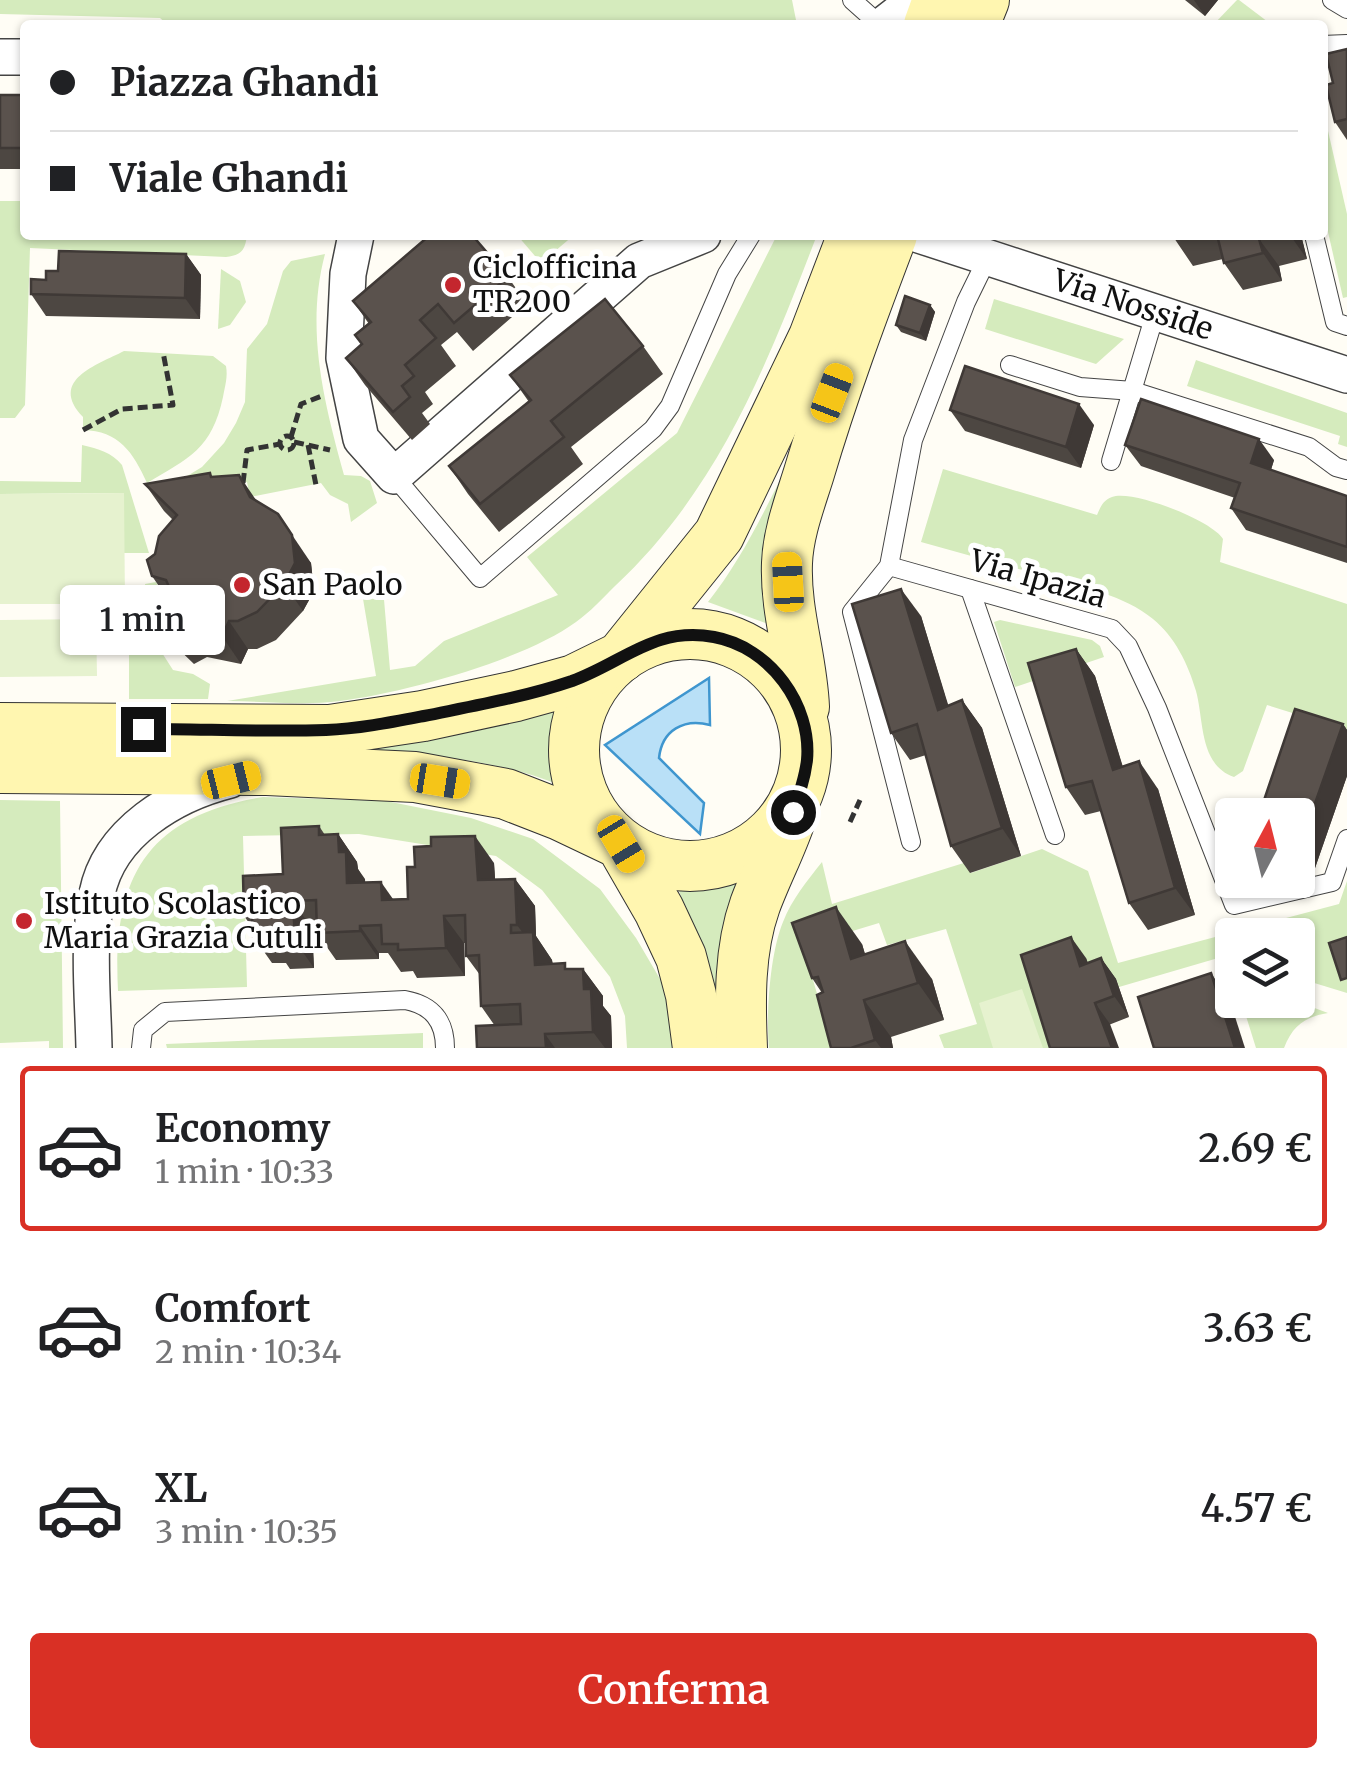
<!DOCTYPE html>
<html lang="it">
<head>
<meta charset="utf-8">
<style>
  body { margin:0; font-family:Merriweather,serif; background:#f6f6f6; color:#202124; height:100vh; display:flex; flex-direction:column; font-size:38px; white-space:nowrap }
  * { box-sizing:border-box; margin:0 }
  p { font-size:32px; color:#757577 }
  .icon { flex:none; width:55px; height:55px; fill:none; stroke:currentColor; stroke-width:2; stroke-linecap:round; stroke-linejoin:round }
  .map { position:relative; height:1048px; overflow:hidden }
  .panel { display:flex; flex-direction:column; background:#fff; flex:1 }
  .panel>* { flex:none }
  .hud { position:absolute; left:20px; top:20px; width:1308px; height:220px; border-radius:10px; box-shadow:0 2px 8px #0004; display:grid; align-content:center; height:220px; padding:0 30px; background:#fff }
  .needle { width:65px; rotate:7deg }
  .fabs { position:absolute; left:1215px; top:798px; display:grid; gap:20px }
  .fabs a { display:grid; place-items:center; width:100px; height:100px; border-radius:10px; background:#fff; box-shadow:0 2px 8px #0004; font-size:50px }
  .end { position:absolute; width:45px; height:45px; margin:-22px; border:12px solid #111; background:#fff; box-shadow:0 0 0 5px #fff }
  .from { border-radius:50% }
  .bubble { position:absolute; height:70px; border-radius:10px; background:#fff; box-shadow:0 2px 8px #0004; font-size:32px; font-weight:600; line-height:70px; text-align:center }
  .car { position:absolute; width:30px; height:60px; margin:-30px -15px; border-radius:12px; box-shadow:0 0 8px 2px #0007; background:linear-gradient(#f5c518 24%,#345 0 40%,#f5c518 0 76%,#345 0 86%,#f5c518 0) }
  .hud b { display:flex; align-items:center; gap:35px; height:95px; font-size:38px }
  .hud b+b { border-top:2px solid #e0e0e0 }
  .hud i { width:25px; height:25px; background:#202124 }
  ul { padding:18px 0 0; list-style:none }
  li { display:flex; align-items:center; gap:30px; height:165px; margin:0 20px 15px; padding:0 10px; border:5px solid transparent; border-radius:10px }
  li div { flex:1 }
  li b { display:block; font-size:38px }
  li em { font-style:normal; font-weight:600 }
  li.active { border-color:#d93025 }
  li>.icon { width:90px; height:90px; stroke-width:1.5 }
  .cta { display:flex; gap:20px; margin-top:auto; padding:20px 30px }
  .cta a { flex:1; height:115px; border-radius:10px; background:#d93025; color:#fff; font-size:40px; font-weight:600; line-height:115px; text-align:center }
  .map>svg:first-child { display:block }
  .green { fill:#d5ebbd }
  .pitch { fill:#e6f2cf }
  .water { fill:#b9e0f7; stroke:#3f96cf; stroke-width:2.5 }
  .lines { fill:none; stroke-linecap:round; stroke-linejoin:round }
  .lane-casing { stroke:#444; stroke-width:20 }
  .street-casing { stroke:#444; stroke-width:38 }
  .secondary-casing { stroke:#333; stroke-width:52 }
  .path { stroke:#333; stroke-width:5; stroke-dasharray:10 5; stroke-linecap:butt }
  .lane { stroke:#fff; stroke-width:18 }
  .street { stroke:#fff; stroke-width:35 }
  .secondary { stroke:#fff6b0; stroke-width:50 }
  .wall { fill:#4d4742 }
  .shaded-wall { fill:#3f3936 }
  .building { fill:#5a524d; stroke:#3f3936; stroke-width:2.5 }
  .route { stroke:#111; stroke-width:12 }
  .poi-dot { fill:#c4262e; stroke:#fff; stroke-width:4 }
  .labels { text-anchor:middle; stroke-width:10; stroke-linejoin:round; paint-order:stroke }
  .poi-label { font-size:30px; fill:#111; stroke:#fff; text-anchor:start }
  .street-label { font-size:30px; fill:#111; stroke:#fff }
</style>
</head>
<body>
<div class="map">
<svg width="1347" height="1048" viewBox="0 0 1347 1048">
  <rect width="100%" height="100%" fill="#fffdf5"/>
  <g class="green">
    <polygon points="0,0 792,0 797,25 607,25 478,21 474,25 168,25 160,18 0,14"/>
    <polygon points="1237,0 1239,0 1272,25 1213,25"/>
    <polygon points="1323,109 1347,214 1347,297 1343,298 1323,210"/>
    <path d="M0 201H25V235H247C245 250 242 255 226 257L30 248 25 405 15 418H0Z"/>
    <polygon points="517,235 574,235 541,263"/>
    <path d="M777 235H817C767 365 719 489 615 586 603 598 590 612 576 622 524 660 405 693 340 701 304 706 264 701 227 701L376 676 361 587 382 576 390 670 415 666 444 641 558 595 527 557 677 433Z"/>
    <path d="M325 254C305 329 324 402 344 475L361 476 370 481 377 503 351 522 348 504 330 495 321 483 250 497 247 482 168 494 174 484 202 467 224 443 236 423 245 402 247 349 267 324 283 271 291 261Z"/>
    <polygon points="221,269 240,281 246,302 230,325 218,329"/>
    <polygon points="994,299 1124,339 1096,364 985,329"/>
    <path d="M124 351 213 356 226 366C228 377 225 386 223 397 212 449 189 458 147 483 133 452 119 431 83 430V417C48 380 97 365 124 351Z"/>
    <polygon points="1196,360 1347,413 1347,447 1338,444 1340,436 1187,386"/>
    <path d="M82 445C99 449 111 452 122 465L149 553H124V493L0 494V481L81 482Z"/>
    <path d="M789 462 768 624 708 602C742 559 765 510 789 462Z"/>
    <path d="M943 469 1097 515C1100 508 1103 500 1112 497 1132 489 1213 521 1223 539L1220 562 1347 604V730L1267 705 1243 771 1234 777C1199 765 1204 720 1196 691 1188 664 1175 637 1153 619 1124 595 1082 587 1047 577 1005 565 963 554 921 542Z"/>
    <polygon points="156,582 162,592 171,625 181,630 155,642 173,670 193,674 210,684 208,699 129,699 129,621 149,621 145,584"/>
    <polygon points="1000,620 1092,640 1100,646 1104,657 1015,687 994,622"/>
    <path d="M564 700 556 736 557 784C492 758 422 755 353 747Z"/>
    <path d="M263 797 386 801 471 818 533 839 600 889 636 938 670 996 684 1048H627L625 1016 610 977 542 890 496 856 359 834 243 836 247 987 118 991C112 878 146 816 263 797Z"/>
    <polygon points="0,800 60,801 63,1048 49,1048 49,1041 0,1043"/>
    <path d="M1042 849 1088 871 1118 963 1245 929 1248 935H1232V958L1225 956 1119 987 1116 979 1059 1048H944L939 1035 977 1024 946 929 887 945 879 923 803 946 833 1048H769C766 1014 770 953 783 922 792 899 807 881 822 862L832 904 967 862 971 873Z"/>
    <path d="M748 873 721 1035 698 946 677 885C704 888 724 883 748 873Z"/>
    <polygon points="1347,881 1347,993 1298,978 1298,935 1263,935 1260,925 1339,904"/>
    <path d="M1241 1000H1293L1328 1013C1305 1017 1293 1025 1284 1048H1256Z"/>
    <polygon points="423,1033 423,1048 167,1048 166,1044"/>
  </g>
  <g class="pitch">
    <polygon points="124,493 125,604 0,604 0,494"/>
    <polygon points="96,619 97,676 0,677 0,620"/>
    <polygon points="1022,989 1043,1048 993,1048 979,1003"/>
  </g>
  <path class="water" d="M709 678 710 725C684 718 662 730 659 758L704 803 700 834 605 745Z"/>
  <g class="lines">
    <g class="lane-casing">
      <g id="lane">
        <polyline points="852,0 880,25"/>
        <polyline points="1332,0 1347,9"/>
        <polyline points="1322,45 1347,44"/>
        <polyline points="1314,235 1335,322 1347,326"/>
        <polyline points="1010,365 1080,387 1133,391 1309,447 1336,467 1347,470"/>
        <polyline points="1111,461 1156,311"/>
        <polyline points="394,476 480,578 653,429 670,406 727,274 751,235"/>
        <polyline points="889,566 1112,629 1128,646 1157,708 1234,905 1332,882 1347,839"/>
        <polyline points="970,589 1055,835"/>
        <polyline points="911,842 852,612 889,566 913,440 966,302 988,257"/>
        <path d="M141 1048 143 1030 165 1012 405 1000C432 1005 445 1021 445 1048"/>
      </g>
    </g>
    <g class="street-casing">
      <g id="street">
        <polyline points="883,25 915,0"/>
        <polyline points="0,57 25,57"/>
        <polyline points="356,235 348,274 344,358 361,439 394,476 639,261 703,235"/>
        <path id="s1" d="M919 235 1347 375"/>
        <path d="M94 1048C93 998 87 944 97 894 109 832 174 794 230 780"/>
      </g>
    </g>
    <g class="secondary-casing">
      <g id="secondary">
        <polyline points="929,25 938,0"/>
        <polyline points="974,25 984,0"/>
        <circle cx="690" cy="750" r="116"/>
        <path d="M804 707C802 658 785 612 787 563 788 533 800 502 809 473 833 392 862 314 892 235"/>
        <polyline points="0,728 330,730 423,716 516,696 574,680 621,657 719,535 814,337 853,235"/>
        <polyline points="0,768 267,770 415,777 506,794 560,815 621,844 659,910 681,957 691,995 698,1048"/>
        <path d="M742 1048C740 1001 739 950 755 905 766 875 781 847 791 817"/>
      </g>
    </g>
    <g class="path">
      <polyline points="83,430 122,409 173,405 163,352"/>
      <circle cx="287" cy="443" r="7"/>
      <polyline points="291,437 301,404 322,396"/>
      <polyline points="294,442 330,450"/>
      <polyline points="308,445 316,485"/>
      <polyline points="243,483 247,450 280,444"/>
      <polyline points="850,822 860,800"/>
    </g>
    <use href="#lane" class="lane"/>
    <use href="#street" class="street"/>
    <use href="#secondary" class="secondary"/>
  </g>
  <g class="wall">
    <polygon points="1185,0 1218,0 1205,16"/>
    <polygon points="1347,49 1347,140 1335,122 1333,83"/>
    <rect x="0" y="95" width="25" height="74"/>
    <polygon points="1172,235 1301,235 1307,259 1279,266 1282,281 1243,290 1224,263 1223,259 1193,266"/>
    <polygon points="186,254 201,275 200,319 46,316 31,294 46,280 58,271"/>
    <polygon points="508,277 527,304 473,351 457,332 441,345 456,366 425,392 433,404 422,413 430,424 412,440 365,385 346,358 361,344 355,335 369,324 353,301"/>
    <polygon points="930,305 935,312 926,341 901,332 896,325"/>
    <polygon points="643,346 663,374 571,447 583,464 499,532 468,494 449,466 529,402 510,375"/>
    <polygon points="950,410 1094,425 1081,468 965,431"/>
    <polygon points="1125,445 1274,460 1271,470 1347,496 1347,563 1246,530 1231,508 1235,498 1141,466"/>
    <polygon points="213,477 258,503 311,563 314,591 303,611 276,640 257,649 248,649 241,664 207,657 194,664 170,641 151,614 169,601 152,576 173,520 164,511 145,484"/>
    <polygon points="921,616 948,706 962,700 982,728 1021,856 970,873 951,846 926,755 910,760 891,733"/>
    <polygon points="1076,649 1095,676 1123,767 1158,789 1195,915 1148,930 1129,903 1101,811 1085,815 1066,787"/>
    <polygon points="1343,724 1347,730 1347,776 1315,868 1298,863 1298,815"/>
    <polygon points="319,826 325,835 338,834 357,862 358,869 365,882 394,900 408,899 494,863 495,879 515,879 535,906 536,936 552,960 553,964 569,969 583,969 603,996 603,1006 611,1016 612,1048 477,1048 495,1026 481,1006 480,975 466,956 466,943 464,943 465,976 417,978 413,971 401,972 388,953 379,953 379,959 336,960 317,933 317,928 312,929 314,968 290,969 286,963 272,963 253,936 252,927 244,916 283,874"/>
    <polygon points="862,944 865,954 932,979 944,1020 891,1037 893,1048 831,1048 822,993 812,978"/>
    <polygon points="1086,958 1088,963 1101,958 1116,979 1129,1017 1050,1048"/>
  </g>
  <g class="shaded-wall">
    <polygon points="1194,0 1218,0 1205,16"/>
    <polygon points="1290,235 1301,235 1307,259"/>
    <polygon points="1259,239 1279,266 1282,281 1263,253"/>
    <polygon points="186,254 201,275 200,319 185,298"/>
    <polygon points="930,305 935,312 926,341 920,333"/>
    <polygon points="1079,404 1094,425 1081,468 1066,447"/>
    <polygon points="1259,439 1274,460 1266,485 1251,463"/>
    <polygon points="239,475 258,503 250,497"/>
    <polygon points="278,514 311,563 314,591 303,611 284,584"/>
    <polygon points="901,589 921,616 958,737 938,710"/>
    <polygon points="229,621 248,649 241,664 222,636"/>
    <polygon points="1076,649 1095,676 1132,798 1113,770"/>
    <polygon points="962,700 982,728 1021,856 1002,828"/>
    <polygon points="1343,724 1347,730 1347,776 1315,868 1300,846"/>
    <polygon points="1139,761 1158,789 1195,915 1175,888"/>
    <polygon points="338,834 357,862 358,869 365,879 367,910 347,883 339,852"/>
    <polygon points="475,836 494,863 497,908 478,880"/>
    <polygon points="515,879 535,906 536,936 552,960 554,992 535,965 534,948 517,925"/>
    <polygon points="381,882 400,909 382,900"/>
    <polygon points="293,901 312,929 314,968 295,941"/>
    <polygon points="836,907 862,944 877,996 851,959"/>
    <polygon points="444,916 464,943 465,976 446,948"/>
    <polygon points="360,926 379,953 379,959 360,931"/>
    <polygon points="1071,937 1086,958 1095,987 1080,966"/>
    <polygon points="905,941 932,979 944,1020 918,983"/>
    <polygon points="1101,958 1116,979 1129,1017 1114,996"/>
    <polygon points="583,969 603,996 603,1006 611,1016 612,1048 605,1048 593,1032 584,989"/>
    <polygon points="1211,973 1230,1001 1245,1048 1235,1048"/>
    <polygon points="864,1000 891,1037 893,1048 881,1048 875,1040"/>
    <polygon points="1095,1003 1110,1024 1119,1048 1112,1048"/>
    <polygon points="545,1034 555,1048 546,1048"/>
  </g>
  <g class="building">
    <polygon points="1347,49 1347,119 1335,122 1326,85 1333,83 1326,54"/>
    <rect x="0" y="95" width="25" height="53"/>
    <polygon points="430,235 472,235 508,277 454,323 438,304 420,320 436,338 405,365 414,376 402,386 410,397 393,412 346,358 362,344 355,335 371,322 353,301"/>
    <polygon points="1217,235 1274,235 1259,239 1263,253 1224,263"/>
    <polygon points="59,251 186,254 185,298 31,294 31,279 46,280 46,271 58,271"/>
    <polygon points="905,296 930,305 920,333 896,325"/>
    <polygon points="605,299 643,346 551,421 564,437 480,504 449,466 531,400 510,375"/>
    <polygon points="965,366 1079,404 1066,447 950,410"/>
    <polygon points="1141,399 1259,439 1251,463 1347,496 1347,547 1231,508 1240,483 1125,445"/>
    <polygon points="210,473 211,477 239,475 250,497 278,514 292,535 295,563 284,584 257,612 238,621 229,621 222,636 187,629 175,636 151,614 174,598 166,580 152,576 147,560 155,554 159,536 177,515 145,484"/>
    <polygon points="901,589 938,710 962,700 1002,828 951,846 917,724 891,733 852,604"/>
    <polygon points="1076,649 1113,770 1139,761 1175,888 1129,903 1092,781 1066,787 1028,663"/>
    <polygon points="1295,709 1343,724 1300,846 1298,846 1298,815 1259,815"/>
    <polygon points="319,826 319,835 338,834 339,852 346,852 347,883 381,882 382,900 408,899 407,867 415,867 414,847 431,846 431,837 475,836 478,880 515,879 517,925 511,925 511,933 533,932 535,965 565,963 565,969 583,969 584,989 591,989 593,1032 545,1034 546,1048 477,1048 476,1026 521,1024 520,1004 481,1006 479,955 466,956 465,915 444,916 446,948 398,950 398,944 382,944 381,925 360,926 360,931 317,933 316,900 293,901 295,941 271,941 271,935 253,936 252,915 244,916 243,876 283,874 281,828"/>
    <polygon points="836,907 851,959 905,941 918,983 864,1000 875,1040 851,1048 831,1048 817,995 823,992 818,977 812,978 792,923"/>
    <polygon points="1071,937 1080,966 1101,958 1114,996 1095,1003 1112,1048 1050,1048 1021,955"/>
    <polygon points="1347,937 1347,978 1341,980 1329,943"/>
    <polygon points="1211,973 1235,1048 1154,1048 1138,997"/>
  </g>
  <g class="lines">
    <path class="route" d="M143 729C204 729 265 732 326 730 358 729 393 722 424 716 473 706 525 697 572 681 624 662 655 626 714 637 770 647 812 705 807 760 805 778 799 795 793 812"/>
  </g>
  <g class="poi-dot">
    <circle cx="453" cy="285" r="10"/>
    <circle cx="242" cy="585" r="10"/>
    <circle cx="24" cy="921" r="10"/>
  </g>
  <g class="labels">
    <g class="poi-label">
      <text x="473" y="278">Ciclofficina<tspan x="473" dy="34">TR200</tspan></text>
      <text x="262" y="595">San Paolo</text>
      <text x="44" y="914">Istituto Scolastico<tspan x="44" dy="34">Maria Grazia Cutuli</tspan></text>
    </g>
    <g class="street-label">
      <text dy="10" stroke="none"><textPath href="#s1" startOffset="225">Via Nosside</textPath></text>
      <text transform="translate(1038 579) rotate(16)" y="10">Via Ipazia</text>
    </g>
  </g>
</svg>
<div class="fabs">
<a><svg class="needle" viewBox="-14 -14 28 28"><path d="M0-13l5 13h-10z" fill="#e53935"/><path d="M0 13l5-13h-10z" fill="#757577"/></svg></a>
<a><svg class="icon" aria-label="layers" viewBox="0 0 24 24"><path d="M12 4l9 5-9 5-9-5zM3 14l9 5 9-5"/></svg></a>
</div>
<i class="end from" style="left:793px;top:812px"></i>
<i class="end" style="left:143px;top:729px"></i>
<div class="bubble" style="left:60px;top:585px;width:165px">1 min</div>
<i class="car" style="left:832px;top:393px;rotate:21deg"></i>
<i class="car" style="left:788px;top:582px;rotate:357deg"></i>
<i class="car" style="left:231px;top:780px;rotate:76deg"></i>
<i class="car" style="left:440px;top:781px;rotate:99deg"></i>
<i class="car" style="left:621px;top:844px;rotate:149deg"></i>
<div class="hud">
<b><i class="from"></i>Piazza Ghandi</b>
<b><i></i>Viale Ghandi</b>
</div>
</div>
<section class="panel">
<ul>
<li class="active"><svg class="icon" aria-label="car" viewBox="0 0 24 24"><path d="M5 17H2v-5l4-1 3-4h7l3 4 3 1v5h-3M9 17h6M6 11h13"/><circle cx="7" cy="17" r="2"/><circle cx="17" cy="17" r="2"/></svg><div><b>Economy</b><p>1 min · 10:33</p></div><em>2.69 €</em></li>
<li><svg class="icon" aria-label="car" viewBox="0 0 24 24"><path d="M5 17H2v-5l4-1 3-4h7l3 4 3 1v5h-3M9 17h6M6 11h13"/><circle cx="7" cy="17" r="2"/><circle cx="17" cy="17" r="2"/></svg><div><b>Comfort</b><p>2 min · 10:34</p></div><em>3.63 €</em></li>
<li><svg class="icon" aria-label="car" viewBox="0 0 24 24"><path d="M5 17H2v-5l4-1 3-4h7l3 4 3 1v5h-3M9 17h6M6 11h13"/><circle cx="7" cy="17" r="2"/><circle cx="17" cy="17" r="2"/></svg><div><b>XL</b><p>3 min · 10:35</p></div><em>4.57 €</em></li>
</ul>
<div class="cta"><a>Conferma</a></div>
</section>
</body>
</html>
